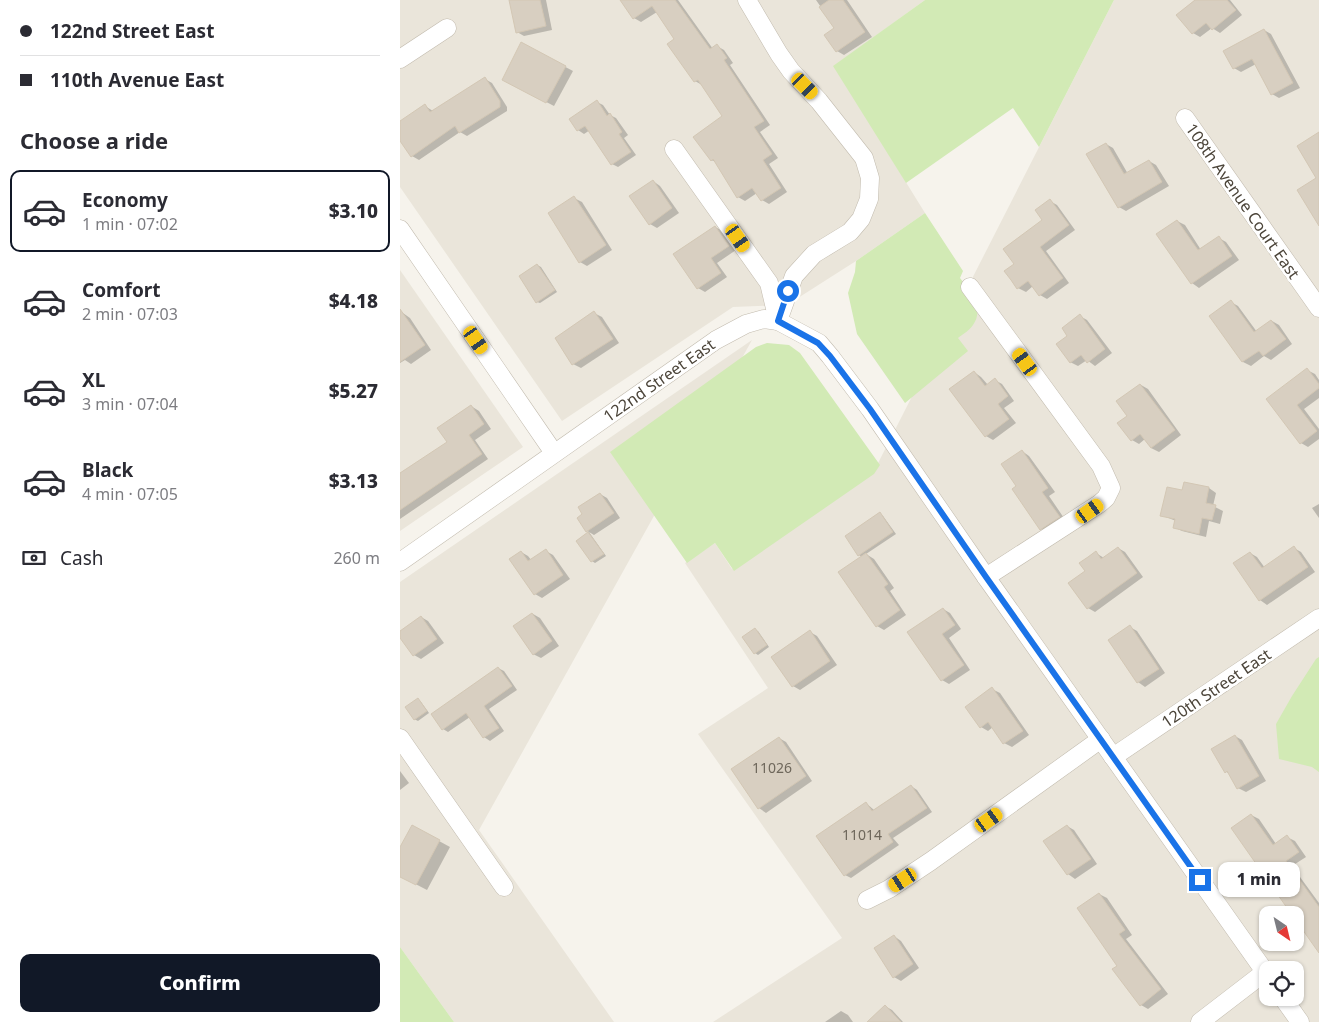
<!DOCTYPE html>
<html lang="en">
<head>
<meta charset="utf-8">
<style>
  body { margin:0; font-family:"Noto Sans",sans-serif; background:#f2f2f3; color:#2b2b33; height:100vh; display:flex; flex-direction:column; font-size:19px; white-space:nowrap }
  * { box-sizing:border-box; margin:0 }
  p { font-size:16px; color:#7c7c81 }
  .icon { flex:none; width:28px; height:28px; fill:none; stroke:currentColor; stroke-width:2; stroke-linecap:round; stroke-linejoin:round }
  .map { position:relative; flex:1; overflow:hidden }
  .sheet { display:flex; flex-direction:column; background:#fff; width:400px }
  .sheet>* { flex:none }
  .banner { display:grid; align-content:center; height:110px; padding:0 20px; background:#fff }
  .needle { width:32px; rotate:145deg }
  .tools { position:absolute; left:859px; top:906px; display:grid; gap:10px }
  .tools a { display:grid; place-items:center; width:45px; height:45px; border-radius:10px; background:#fff; box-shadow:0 1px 4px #0004; font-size:25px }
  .end { position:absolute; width:22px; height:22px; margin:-11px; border:6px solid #1a73e8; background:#fff; box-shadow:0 0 0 2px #fff }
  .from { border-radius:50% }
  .bubble { position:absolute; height:35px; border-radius:10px; background:#fff; box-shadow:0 1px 4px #0004; font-size:16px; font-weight:800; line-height:35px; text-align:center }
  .car { position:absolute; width:15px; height:30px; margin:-15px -8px; border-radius:6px; box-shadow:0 0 4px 1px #0007; background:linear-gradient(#f5c518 24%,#345 0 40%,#f5c518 0 76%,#345 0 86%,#f5c518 0) }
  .banner b { display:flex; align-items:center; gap:18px; height:48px; font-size:19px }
  .banner b+b { border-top:1px solid #e1e1e2 }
  .banner i { width:12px; height:12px; background:#2b2b33 }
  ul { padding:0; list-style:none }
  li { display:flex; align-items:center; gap:15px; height:82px; margin:0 10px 8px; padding:0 10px; border:2px solid transparent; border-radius:10px }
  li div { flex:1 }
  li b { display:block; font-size:19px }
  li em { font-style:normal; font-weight:800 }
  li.current { border-color:#111827 }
  li>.icon { width:45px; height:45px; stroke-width:1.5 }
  h2 { padding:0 20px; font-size:22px; line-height:60px }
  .pay { display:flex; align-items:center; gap:12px; height:55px; padding:0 20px; font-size:19px }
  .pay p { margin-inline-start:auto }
  .cta { display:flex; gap:10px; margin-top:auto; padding:10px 20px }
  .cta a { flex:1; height:58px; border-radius:10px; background:#111827; color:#fff; font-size:20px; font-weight:800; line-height:58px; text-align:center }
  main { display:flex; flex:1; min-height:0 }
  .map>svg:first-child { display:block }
  .residential { fill:#eae5da; fill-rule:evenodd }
  .green { fill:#d2eab5 }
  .shadow { fill:#0003 }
  .building { fill:#d8cfc1; stroke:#d3c7b4 }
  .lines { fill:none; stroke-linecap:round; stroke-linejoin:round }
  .minor-casing { stroke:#c2bbae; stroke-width:19 }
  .minor { stroke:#fff; stroke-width:18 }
  .route { stroke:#1a73e8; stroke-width:6 }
  .labels { text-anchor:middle; stroke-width:5; stroke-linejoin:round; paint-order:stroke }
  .number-label { font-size:14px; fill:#6e675b }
  .street-label { font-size:16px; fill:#4b4439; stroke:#fff }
</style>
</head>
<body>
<main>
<section class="sheet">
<div class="banner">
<b><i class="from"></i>122nd Street East</b>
<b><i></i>110th Avenue East</b>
</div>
<h2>Choose a ride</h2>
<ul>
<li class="current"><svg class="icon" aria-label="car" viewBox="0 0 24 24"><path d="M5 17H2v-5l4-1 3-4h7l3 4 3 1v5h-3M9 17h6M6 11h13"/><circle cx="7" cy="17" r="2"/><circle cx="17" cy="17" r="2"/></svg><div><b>Economy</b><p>1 min · 07:02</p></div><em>$3.10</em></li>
<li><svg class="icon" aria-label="car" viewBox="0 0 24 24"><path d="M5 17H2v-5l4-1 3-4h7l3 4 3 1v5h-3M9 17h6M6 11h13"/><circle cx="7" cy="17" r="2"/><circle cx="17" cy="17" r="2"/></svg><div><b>Comfort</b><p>2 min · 07:03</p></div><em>$4.18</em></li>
<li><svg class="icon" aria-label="car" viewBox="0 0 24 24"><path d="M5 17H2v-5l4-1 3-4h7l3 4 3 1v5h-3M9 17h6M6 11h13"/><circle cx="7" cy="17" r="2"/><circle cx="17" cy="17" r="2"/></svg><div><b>XL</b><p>3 min · 07:04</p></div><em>$5.27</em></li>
<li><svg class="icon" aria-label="car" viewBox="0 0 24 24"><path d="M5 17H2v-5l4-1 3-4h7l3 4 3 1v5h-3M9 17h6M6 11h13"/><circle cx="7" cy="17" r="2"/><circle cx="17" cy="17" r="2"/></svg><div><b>Black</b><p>4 min · 07:05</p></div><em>$3.13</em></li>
</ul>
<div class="pay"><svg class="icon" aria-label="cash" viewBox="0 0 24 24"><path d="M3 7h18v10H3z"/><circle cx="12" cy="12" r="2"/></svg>Cash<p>260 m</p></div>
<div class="cta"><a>Confirm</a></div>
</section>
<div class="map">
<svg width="919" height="1022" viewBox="0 0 919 1022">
  <rect width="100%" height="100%" fill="#f6f3ec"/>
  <g class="residential">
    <polygon points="0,0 525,0 434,66 525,213 456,261 387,305 333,307 162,421 0,187"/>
    <path d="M714 0H919V1022H313L442 938 298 734 368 688 285 563 315 543 332 569 474 471ZM868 915H895V942H868ZM868 970H895V998H868Z"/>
    <polygon points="0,270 123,447 0,531"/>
    <polygon points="352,340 79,830 214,1022 54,1022 0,947 0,582"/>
  </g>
  <g class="green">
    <polygon points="525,0 714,0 639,147 613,108 506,183 433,66"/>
    <path d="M525 213 563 271 560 278C569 290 585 309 573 325 570 330 563 334 558 338L568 351 505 403 457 334 448 293 455 272 456 261Z"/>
    <polygon points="367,343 389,345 400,353 480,465 474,474 334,571 315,543 287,563 210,452 356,347"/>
    <polygon points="919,657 919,772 912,767 879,759 876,724 892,696 916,659"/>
    <polygon points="0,947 54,1022 0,1022"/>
  </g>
  <g class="shadow">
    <polygon points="110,0 146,0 152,30 124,36 117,32"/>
    <polygon points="222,0 278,0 313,49 317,46 324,50 333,63 330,65 370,125 360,132 378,158 369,164 387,192 369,204 362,200 357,193 345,201 338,197 316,162 311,160 324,116 302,85 295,81 276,39 257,12 241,22 234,18"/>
    <polygon points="416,0 447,0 472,37 444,55 437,51 426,35 436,29"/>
    <polygon points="795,0 830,0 842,15 820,33 812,28 800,37 793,33 778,15"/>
    <polygon points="864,30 871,34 900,88 879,98 872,94 856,64 841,72 834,68"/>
    <polygon points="122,44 173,71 154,106 110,83"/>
    <polygon points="85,79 92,83 107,107 107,111 67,136 60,132 19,160 12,156 0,139 0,123 25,106 33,111"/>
    <polygon points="197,102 203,105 210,115 216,118 228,135 224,138 236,155 218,167 212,164 190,130 184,134 178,130"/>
    <polygon points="706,144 713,148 728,174 749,161 756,165 769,186 726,211 719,207"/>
    <polygon points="253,181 260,186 279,213 257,228 250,224"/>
    <polygon points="174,198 182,202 212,250 187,266 180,262"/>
    <polygon points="650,201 657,205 675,230 646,251 669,283 647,299 640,295 633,286 626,292 618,288 616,264 644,220"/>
    <polygon points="777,221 785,225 801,250 819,238 826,242 839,260 799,288 792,283 758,235"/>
    <polygon points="315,227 323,231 336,250 317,263 327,277 305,292 298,288"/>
    <polygon points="137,265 141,267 157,292 140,303 137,302"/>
    <polygon points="831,302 838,306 857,332 872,321 879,325 892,344 871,360 864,356 851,366 843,362 811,316"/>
    <polygon points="0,311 10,318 31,350 11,364 5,360 0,363"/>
    <polygon points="194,313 202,317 219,343 181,368 173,364 156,338"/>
    <polygon points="680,316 687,320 712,353 695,366 687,360 678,366 670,362 669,336"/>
    <polygon points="907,370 915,374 919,380 919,398 904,409 919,429 919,439 908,447 901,443 868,400"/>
    <polygon points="574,372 581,377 588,385 595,380 602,384 614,401 604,408 616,423 593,440 586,436"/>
    <polygon points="741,385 748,389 781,435 759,452 751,448 745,439 739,444 732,440 729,416"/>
    <polygon points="71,406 79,411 91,429 75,440 88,459 0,519 0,475 49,443"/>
    <polygon points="622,451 629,456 655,492 649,496 666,521 648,533 641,529 618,487"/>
    <polygon points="785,483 809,488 816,493 813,506 823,511 820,524 809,521 806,537 782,531 774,527 776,521 761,515 783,492"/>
    <polygon points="200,494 207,498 220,518 194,535 189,532 206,556 195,563 192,561 177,541 189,532 187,531"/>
    <polygon points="919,504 919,518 912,508"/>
    <polygon points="480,514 483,516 496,534 466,554 474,559 494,588 490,591 506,615 484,630 477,626 462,557 459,555"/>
    <polygon points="718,548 725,552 743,577 695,612 688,608 670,583 687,571 696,553 704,558"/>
    <polygon points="894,548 901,552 915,572 867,605 860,600 850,553 857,557 865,568"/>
    <polygon points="146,551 153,555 170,579 142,598 135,594 121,552 128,556 132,561"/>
    <polygon points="543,609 550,613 561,629 549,638 570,670 549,684 542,680 509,632"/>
    <polygon points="133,614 140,618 159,646 141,658 133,654"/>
    <polygon points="21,617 28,621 44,643 21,659 14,655 0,636 0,632"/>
    <polygon points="730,627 737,631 765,673 745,687 738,682"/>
    <polygon points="355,630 358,631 369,647 358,655 355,653"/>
    <polygon points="410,632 417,636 437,665 400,690 393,686"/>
    <polygon points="98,668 104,671 117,690 89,709 104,731 90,741 84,737 70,717 48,732 43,729"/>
    <polygon points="592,689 600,693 629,735 612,747 604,743 593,727 588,731 581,727"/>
    <polygon points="18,700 21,702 29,713 18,721 14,719"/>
    <polygon points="835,736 842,740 866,781 846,792 838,788 831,774 826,772"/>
    <polygon points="379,738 386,742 412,781 366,813 359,808 333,770"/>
    <polygon points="0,771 9,783 0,790"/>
    <polygon points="511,786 517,790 532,812 493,838 499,845 451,878 445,875 466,803 474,810"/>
    <polygon points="851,815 859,819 876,844 887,837 895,841 906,857 892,866 919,903 919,947 894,915"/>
    <polygon points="667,826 674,830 697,864 675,879 668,874 645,841"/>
    <polygon points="39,841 50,847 27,890 0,876 0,850"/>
    <polygon points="699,894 707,898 732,935 726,939 768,994 748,1009 741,1005 719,966"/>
    <polygon points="494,936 501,941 519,968 501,981 494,977"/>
    <polygon points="485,1006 492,1010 503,1022 468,1022"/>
    <polygon points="441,1011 448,1015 453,1022 425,1022"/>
  </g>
  <g class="building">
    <polygon points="109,0 140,0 146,26 116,33"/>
    <polygon points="220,0 275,0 310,49 317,44 327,58 324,60 364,121 354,127 372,154 363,160 381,188 361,201 352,188 337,198 313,159 311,161 293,137 322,116 298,80 294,82 267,44 274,39 252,6 233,19"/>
    <polygon points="429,0 443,0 465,32 436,52 424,35 434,28 419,7"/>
    <polygon points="795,0 827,0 836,10 812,30 806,23 792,34 776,15"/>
    <polygon points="864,29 893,83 871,95 852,59 833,69 823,51"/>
    <polygon points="121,42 166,66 146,103 102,80"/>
    <polygon points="85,77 100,101 100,107 59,133 55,126 11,157 0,141 0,121 25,104 30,112"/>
    <polygon points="197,100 207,116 210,113 222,132 219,134 231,152 211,165 185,126 177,131 169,119"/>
    <polygon points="919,132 919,226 897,190 916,178 897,146"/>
    <polygon points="706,143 724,174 749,160 762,182 718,208 686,154"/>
    <polygon points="253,180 272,208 249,225 229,196"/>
    <polygon points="174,196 206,245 179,263 148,213"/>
    <polygon points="650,199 669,225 640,247 663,278 639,296 628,281 617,289 611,280 604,271 614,264 603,249 642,220 635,210"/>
    <polygon points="777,220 798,250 819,236 832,256 791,284 756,234"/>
    <polygon points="315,226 329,246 311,258 321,273 297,289 273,254"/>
    <polygon points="137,264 155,290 136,303 119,276"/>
    <polygon points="831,300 854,332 871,320 886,339 863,356 859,351 842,362 809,316"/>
    <polygon points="0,309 25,345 0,362"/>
    <polygon points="194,311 213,339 172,365 155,338"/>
    <polygon points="680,314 705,349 687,363 681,355 670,363 656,344 667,336 662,328"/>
    <polygon points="907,368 919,384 919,388 897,405 917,431 900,444 866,399"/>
    <polygon points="574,371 585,386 595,378 608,396 598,404 609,419 585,437 549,389"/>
    <polygon points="740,384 775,430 751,448 740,434 731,441 717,423 727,416 716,401"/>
    <polygon points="71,405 84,424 69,435 82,454 0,510 0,473 47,442 37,428"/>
    <polygon points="622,450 648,488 642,492 660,517 640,530 612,489 616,486 601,464"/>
    <polygon points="784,482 809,487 806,503 816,505 812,520 802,518 799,534 773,528 775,519 760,516 767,487 782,490"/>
    <polygon points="200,493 214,513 186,532 177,518 182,514 178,507"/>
    <polygon points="480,512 493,532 458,556 445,536"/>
    <polygon points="188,532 204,554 191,562 176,541"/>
    <polygon points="894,546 908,567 859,601 833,563 850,552 862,568"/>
    <polygon points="718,547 737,573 687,609 668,583 685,571 679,563 688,557 696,551 701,559"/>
    <polygon points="146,549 163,575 134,595 109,559 121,551 128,561"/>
    <polygon points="466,553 488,584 484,587 500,610 476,627 438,572"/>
    <polygon points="543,608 555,625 542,634 564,665 541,681 507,632"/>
    <polygon points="132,613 152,641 133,655 113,626"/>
    <polygon points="21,616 37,639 13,656 0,638 0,631"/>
    <polygon points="730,625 759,669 737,683 708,640"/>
    <polygon points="355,628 367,645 354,654 342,637"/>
    <polygon points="410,630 430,661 392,687 371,657"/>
    <polygon points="98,667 112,686 84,706 99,728 83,738 66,713 42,730 31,714"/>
    <polygon points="592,687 623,731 603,744 588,722 580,728 565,707"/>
    <polygon points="18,698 27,711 14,720 5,707"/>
    <polygon points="835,735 859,776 837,789 827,771 825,773 811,749"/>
    <polygon points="379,737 406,776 358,809 331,769"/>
    <polygon points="511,785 527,808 488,834 493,842 444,876 416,836 466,802 472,811"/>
    <polygon points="851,814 873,845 887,835 899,852 886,861 919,907 919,953 895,919 895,915 892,915 831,828"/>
    <polygon points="12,825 40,840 16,885 0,877 0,847"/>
    <polygon points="667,825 691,859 667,875 643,841"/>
    <polygon points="699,893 725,930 719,934 761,989 740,1006 712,969 717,966 677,908"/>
    <polygon points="494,935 513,964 493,978 474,948"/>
    <polygon points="485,1005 501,1022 467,1022"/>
  </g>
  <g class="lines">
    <g class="minor-casing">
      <g id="minor">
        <polyline points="347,0 379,54 391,71 419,101 464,158 470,178 469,199 461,219 450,232 414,254 394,276 378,321"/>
        <polyline points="0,59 47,28"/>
        <polyline points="785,118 919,308"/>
        <polyline points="274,149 369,283 378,321"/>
        <polyline points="0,229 154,453"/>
        <polyline points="570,287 701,466 711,488 706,498 699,504 586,577"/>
        <polyline points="0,562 316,340 346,324 364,319 378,321 419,343 430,356 470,409 586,577 868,976"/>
        <polyline points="0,738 104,887"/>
        <polyline points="713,757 919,618"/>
        <polyline points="467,900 489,889 531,861 701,739"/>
        <polyline points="883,998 900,1022"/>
        <polyline points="800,1022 865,972"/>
      </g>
    </g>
    <use href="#minor" class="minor"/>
  </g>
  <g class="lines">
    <polyline class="route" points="388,291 378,321 418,343 430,356 470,409 586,577 800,880"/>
  </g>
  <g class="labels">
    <g class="number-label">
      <text x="372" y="773">11026</text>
      <text x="462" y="840">11014</text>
    </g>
    <g class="street-label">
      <text transform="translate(843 201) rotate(55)" y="6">108th Avenue Court East</text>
      <text transform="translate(259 380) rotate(-35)" y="6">122nd Street East</text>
      <text transform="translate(816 688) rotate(-34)" y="6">120th Street East</text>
    </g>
  </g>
</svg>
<div class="tools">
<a><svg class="needle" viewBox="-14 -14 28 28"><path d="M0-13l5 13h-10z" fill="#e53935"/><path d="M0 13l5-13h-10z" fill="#7c7c81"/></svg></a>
<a><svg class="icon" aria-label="locate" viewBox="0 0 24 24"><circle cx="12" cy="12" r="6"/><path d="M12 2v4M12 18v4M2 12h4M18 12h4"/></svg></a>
</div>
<i class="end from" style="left:388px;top:291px"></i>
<i class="end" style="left:800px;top:880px"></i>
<div class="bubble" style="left:818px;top:862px;width:82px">1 min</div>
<i class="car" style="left:405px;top:86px;rotate:135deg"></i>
<i class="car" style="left:338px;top:238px;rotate:145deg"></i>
<i class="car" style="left:76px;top:340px;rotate:145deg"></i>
<i class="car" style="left:625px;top:362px;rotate:324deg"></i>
<i class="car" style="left:690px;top:511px;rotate:55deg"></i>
<i class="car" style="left:589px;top:820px;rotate:55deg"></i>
<i class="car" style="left:503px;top:880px;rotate:237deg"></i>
</div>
</main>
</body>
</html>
